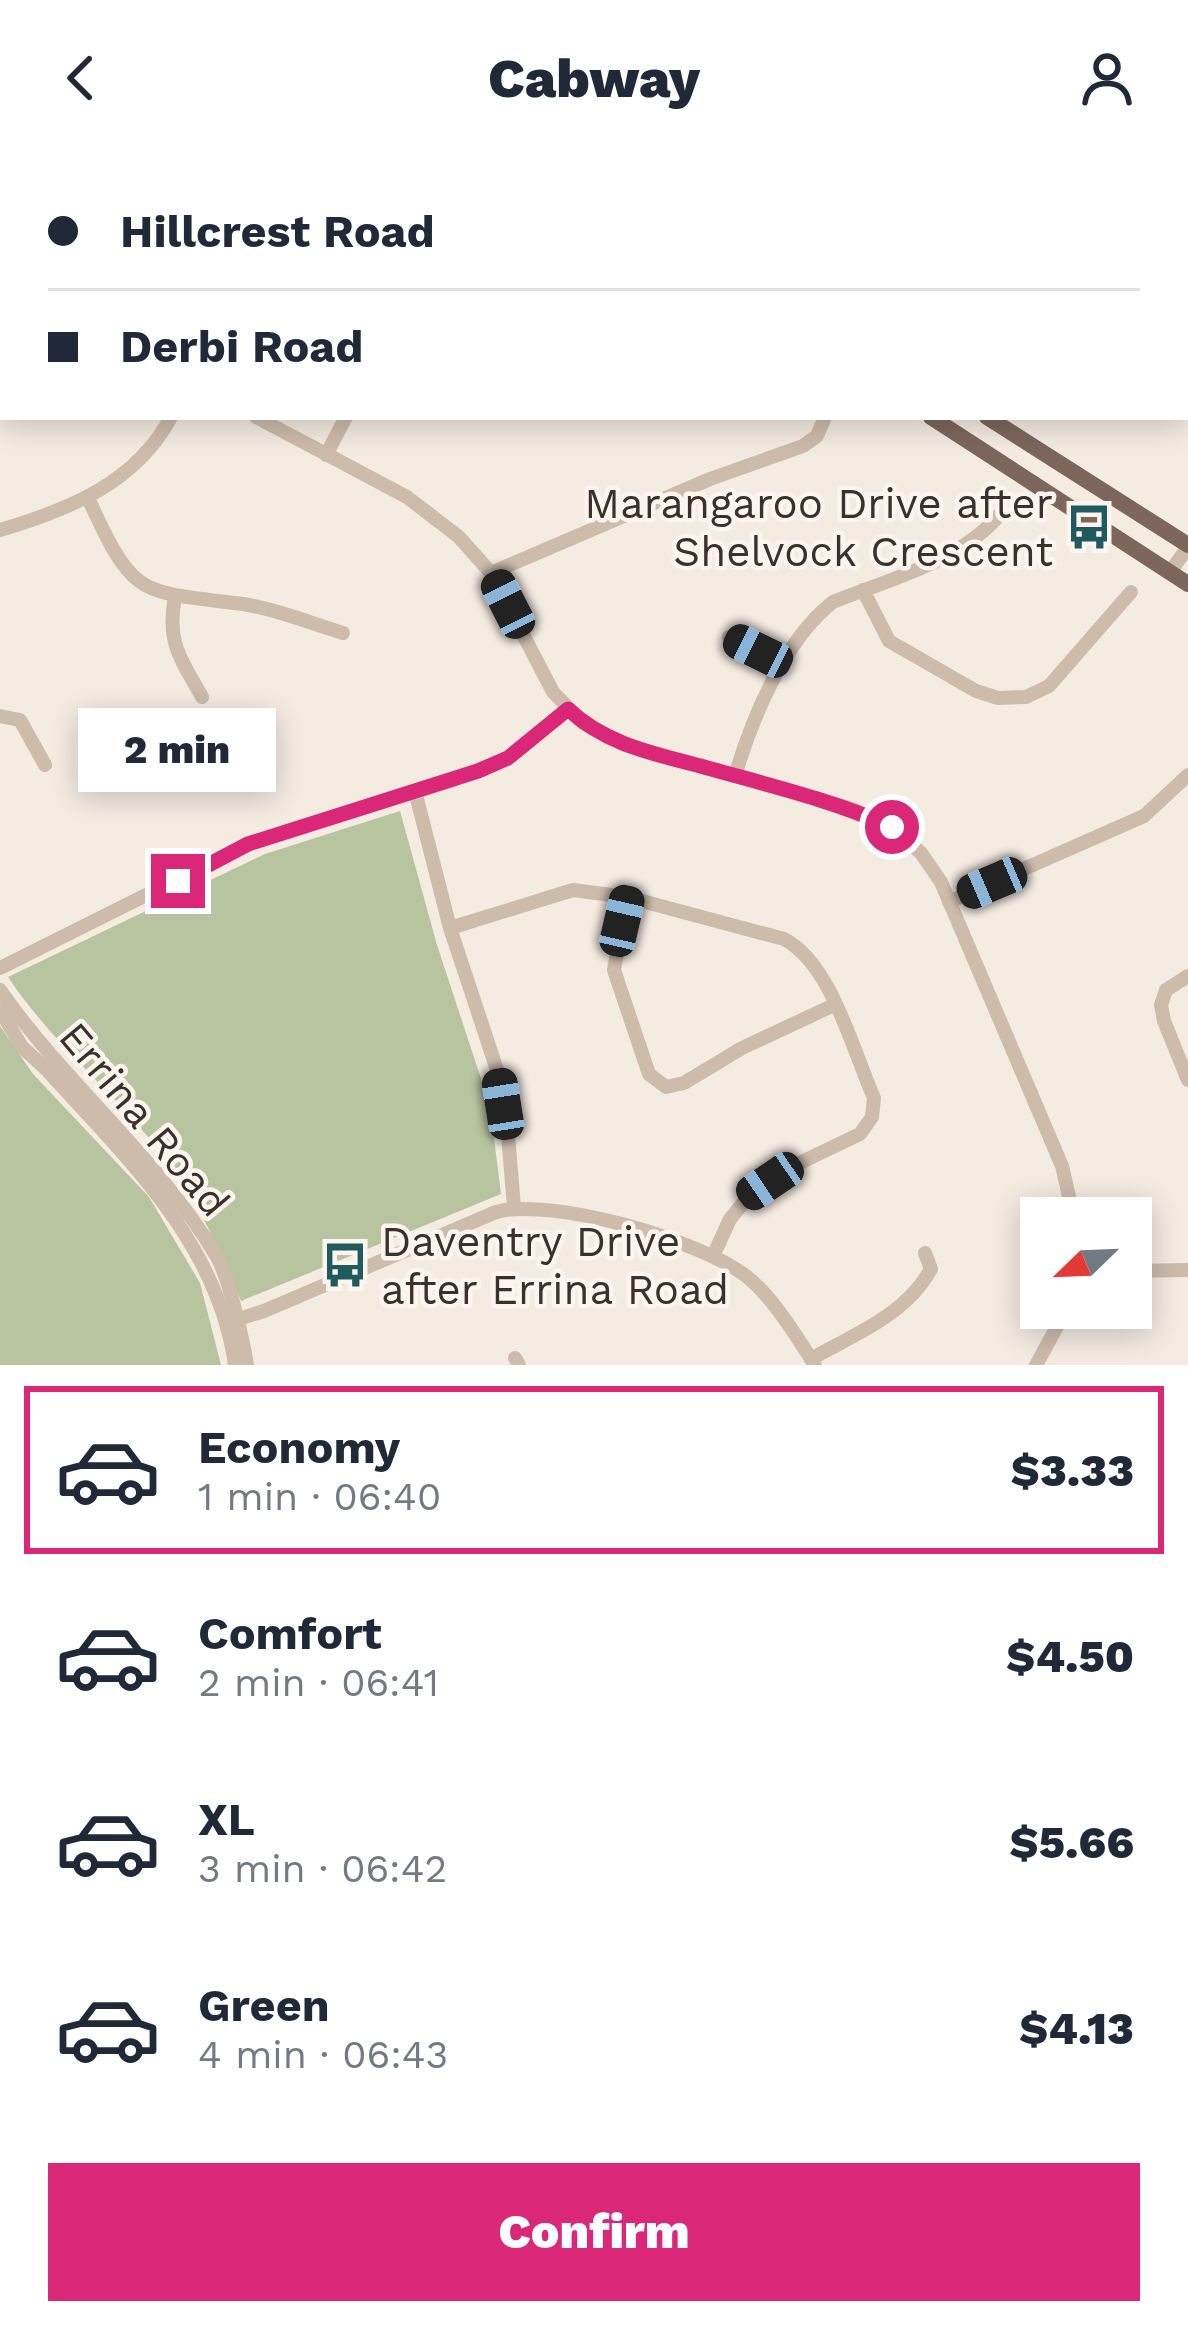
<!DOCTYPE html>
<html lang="en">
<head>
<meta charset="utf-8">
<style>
  body { margin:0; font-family:"Work Sans",sans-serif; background:#f6f6f7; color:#1f2937; height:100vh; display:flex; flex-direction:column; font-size:45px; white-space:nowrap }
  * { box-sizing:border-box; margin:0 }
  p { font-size:39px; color:#747a83 }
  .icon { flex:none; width:66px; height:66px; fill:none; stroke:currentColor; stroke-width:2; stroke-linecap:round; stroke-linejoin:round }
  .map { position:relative; height:1209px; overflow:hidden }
  .side { display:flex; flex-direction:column; background:#fff; flex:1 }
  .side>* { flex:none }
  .guide { position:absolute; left:0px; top:0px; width:1188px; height:264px; box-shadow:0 6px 30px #0003; display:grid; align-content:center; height:264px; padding:0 48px; background:#fff }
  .needle { width:78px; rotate:247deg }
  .tools { position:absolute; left:1020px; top:1041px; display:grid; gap:24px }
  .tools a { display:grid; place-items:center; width:132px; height:132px; border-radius:0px; background:#fff; box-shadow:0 6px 30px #0003; font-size:60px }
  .end { position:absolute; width:54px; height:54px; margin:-27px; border:15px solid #db2777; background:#fff; box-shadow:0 0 0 6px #fff }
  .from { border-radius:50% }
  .bubble { position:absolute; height:84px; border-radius:0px; background:#fff; box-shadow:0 6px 30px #0003; font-size:39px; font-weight:800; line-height:84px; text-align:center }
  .car { position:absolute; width:36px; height:72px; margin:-36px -18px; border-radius:15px; box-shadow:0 0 9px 3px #0007; background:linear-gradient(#222 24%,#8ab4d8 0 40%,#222 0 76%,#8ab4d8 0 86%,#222 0) }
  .guide b { display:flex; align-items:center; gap:42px; height:114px; font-size:45px }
  .guide b+b { border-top:3px solid #e0e1e3 }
  .guide i { width:30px; height:30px; background:#1f2937 }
  ul { padding:21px 0 0; list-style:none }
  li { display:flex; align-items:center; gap:36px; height:168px; margin:0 24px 18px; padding:0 24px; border:6px solid transparent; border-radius:0px }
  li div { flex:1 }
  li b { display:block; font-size:45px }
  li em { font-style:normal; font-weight:800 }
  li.active { border-color:#db2777 }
  li>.icon { width:108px; height:108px; stroke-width:1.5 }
  .cta { display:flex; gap:24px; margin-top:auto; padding:24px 48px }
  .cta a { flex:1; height:138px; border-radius:0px; background:#db2777; color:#fff; font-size:48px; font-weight:800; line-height:138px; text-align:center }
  header { display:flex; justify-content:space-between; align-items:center; height:156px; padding:0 48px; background:#fff; font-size:54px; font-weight:800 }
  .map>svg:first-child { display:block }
  .green { fill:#b8c4a0 }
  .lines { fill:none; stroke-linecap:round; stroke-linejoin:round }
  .minor { stroke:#cdbbac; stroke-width:14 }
  .major { stroke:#7d675c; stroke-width:16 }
  .route { stroke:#db2777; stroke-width:15 }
  .labels { text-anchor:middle; stroke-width:9; stroke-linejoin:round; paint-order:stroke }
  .poi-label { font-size:42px; fill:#3b302b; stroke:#fbf5ee; text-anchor:end }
  .street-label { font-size:42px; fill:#3b302b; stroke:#fbf5ee }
</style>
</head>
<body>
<header><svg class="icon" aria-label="back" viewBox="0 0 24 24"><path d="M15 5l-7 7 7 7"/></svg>Cabway<svg class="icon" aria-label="person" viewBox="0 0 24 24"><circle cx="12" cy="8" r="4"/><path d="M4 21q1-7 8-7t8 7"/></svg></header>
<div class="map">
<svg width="1188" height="1209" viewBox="0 0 1188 1209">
  <rect width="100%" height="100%" fill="#f4ebe1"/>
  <g class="green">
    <path d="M400 655 437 789 490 950 501 1038 241 1145C219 1092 197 1043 162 998 114 936 52 887 8 821L265 698Z"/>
    <polygon points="0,870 33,918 149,1041 200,1127 221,1209 0,1209"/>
  </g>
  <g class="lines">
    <g class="minor">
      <polyline points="128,0 131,3"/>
      <polyline points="394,3 398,0"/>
      <polyline points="924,3 926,0"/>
      <polyline points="940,3 942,0"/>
      <polyline points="1138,3 1140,0"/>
      <polyline points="1185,185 1188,187"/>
      <polyline points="0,198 3,196"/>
      <polyline points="256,261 407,341 459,381 491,417 553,536 583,567 625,589 852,653 892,671 921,697 941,726 1062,1010 1074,1062"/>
      <polyline points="326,299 346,261"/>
      <path d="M88 342C134 442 137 435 243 448 276 453 310 467 343 477"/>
      <path d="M0 374C68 354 136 327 171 261"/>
      <polyline points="1170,416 1188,391"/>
      <polyline points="491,417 710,323 803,290 817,280 825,261"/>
      <polyline points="863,434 889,485 976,535 998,542 1026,541 1049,530 1131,436"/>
      <path d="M175 441C166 486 181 503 202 541"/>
      <polyline points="729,481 783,510"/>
      <polyline points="0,560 20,564 45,609"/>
      <path d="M735 620C752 562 785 483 833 446 890 423 962 405 1001 357"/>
      <polyline points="415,635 450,772 498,917 508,979 514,1051"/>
      <polyline points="627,741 614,814 649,918 666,931 684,927 742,892 834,849"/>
      <polyline points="949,746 1144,660 1188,619"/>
      <path d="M450 772 573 734 627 741 784 783C831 807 853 895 874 942L872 961 860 978 791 1011 749 1040 730 1063 714 1098"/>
      <polyline points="0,812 248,688 453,624 508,602 568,553"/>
      <polyline points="1188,820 1166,834 1161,849 1164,865 1188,924"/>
      <path d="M0 834C65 928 159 1002 217 1101 229 1122 243 1184 247 1209"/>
      <path d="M0 854 22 891 46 913C125 1000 218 1086 235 1209"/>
      <polyline points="1131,1115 1188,1114"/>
      <path d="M226 1167 264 1155 496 1056C553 1041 699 1084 746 1120 773 1141 796 1180 815 1209"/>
      <polyline points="515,1202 519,1209"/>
      <path d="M811 1203C855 1178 906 1159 931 1113L925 1097"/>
      <polyline points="1036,1209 1059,1167 1063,1152"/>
    </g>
    <g class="major">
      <polyline points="563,0 566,3"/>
      <polyline points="597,0 600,3"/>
      <polyline points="931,261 1188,428"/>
      <polyline points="987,261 1188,389"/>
    </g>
  </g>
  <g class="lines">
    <path class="route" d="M178 725 248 688 478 615 508 602 568 553C606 589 656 598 704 611 768 629 832 644 892 671"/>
  </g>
  <defs>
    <g id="bus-bare" transform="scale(3.6)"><path d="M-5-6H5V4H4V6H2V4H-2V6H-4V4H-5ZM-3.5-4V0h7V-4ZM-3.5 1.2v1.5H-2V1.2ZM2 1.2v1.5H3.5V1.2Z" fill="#1f5a5e" stroke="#fbf5ee" stroke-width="2.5" paint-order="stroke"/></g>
  </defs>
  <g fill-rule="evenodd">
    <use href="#bus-bare" x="1089" y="371"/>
    <use href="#bus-bare" x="345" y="1109"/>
  </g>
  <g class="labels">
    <g class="poi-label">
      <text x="1053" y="362">Marangaroo Drive after<tspan x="1053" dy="48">Shelvock Crescent</tspan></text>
      <text x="381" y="1100" text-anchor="start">Daventry Drive<tspan x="381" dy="48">after Errina Road</tspan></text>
    </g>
    <g class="street-label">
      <text transform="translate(145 963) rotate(50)" y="15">Errina Road</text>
    </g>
  </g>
</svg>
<div class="tools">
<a><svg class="needle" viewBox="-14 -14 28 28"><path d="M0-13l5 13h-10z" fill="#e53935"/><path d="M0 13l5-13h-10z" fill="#747a83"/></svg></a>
</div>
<i class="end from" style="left:892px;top:671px"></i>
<i class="end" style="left:178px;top:725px"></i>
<div class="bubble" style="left:78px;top:552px;width:198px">2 min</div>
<i class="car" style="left:508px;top:448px;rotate:333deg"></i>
<i class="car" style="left:758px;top:495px;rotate:296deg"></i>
<i class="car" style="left:992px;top:727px;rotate:247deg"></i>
<i class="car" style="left:622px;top:765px;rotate:13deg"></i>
<i class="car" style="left:503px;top:948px;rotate:351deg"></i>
<i class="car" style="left:770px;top:1025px;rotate:236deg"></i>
<div class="guide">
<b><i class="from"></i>Hillcrest Road</b>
<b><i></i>Derbi Road</b>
</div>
</div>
<section class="side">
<ul>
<li class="active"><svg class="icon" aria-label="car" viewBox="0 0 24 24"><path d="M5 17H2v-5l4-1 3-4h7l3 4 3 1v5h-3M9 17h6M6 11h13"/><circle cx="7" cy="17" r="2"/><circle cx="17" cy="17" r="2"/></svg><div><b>Economy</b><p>1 min · 06:40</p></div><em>$3.33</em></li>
<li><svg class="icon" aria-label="car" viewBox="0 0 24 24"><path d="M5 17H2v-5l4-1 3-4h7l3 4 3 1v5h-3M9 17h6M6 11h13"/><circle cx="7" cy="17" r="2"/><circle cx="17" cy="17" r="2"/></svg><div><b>Comfort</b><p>2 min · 06:41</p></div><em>$4.50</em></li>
<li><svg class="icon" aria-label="car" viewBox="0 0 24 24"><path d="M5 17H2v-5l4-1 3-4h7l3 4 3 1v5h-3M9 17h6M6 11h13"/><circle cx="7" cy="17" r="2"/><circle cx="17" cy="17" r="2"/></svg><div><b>XL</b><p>3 min · 06:42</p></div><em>$5.66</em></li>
<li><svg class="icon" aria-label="car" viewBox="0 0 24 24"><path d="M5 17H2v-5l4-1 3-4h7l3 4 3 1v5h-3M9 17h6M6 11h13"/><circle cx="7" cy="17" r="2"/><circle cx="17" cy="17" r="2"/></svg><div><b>Green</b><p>4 min · 06:43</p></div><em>$4.13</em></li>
</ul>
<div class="cta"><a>Confirm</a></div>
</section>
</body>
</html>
